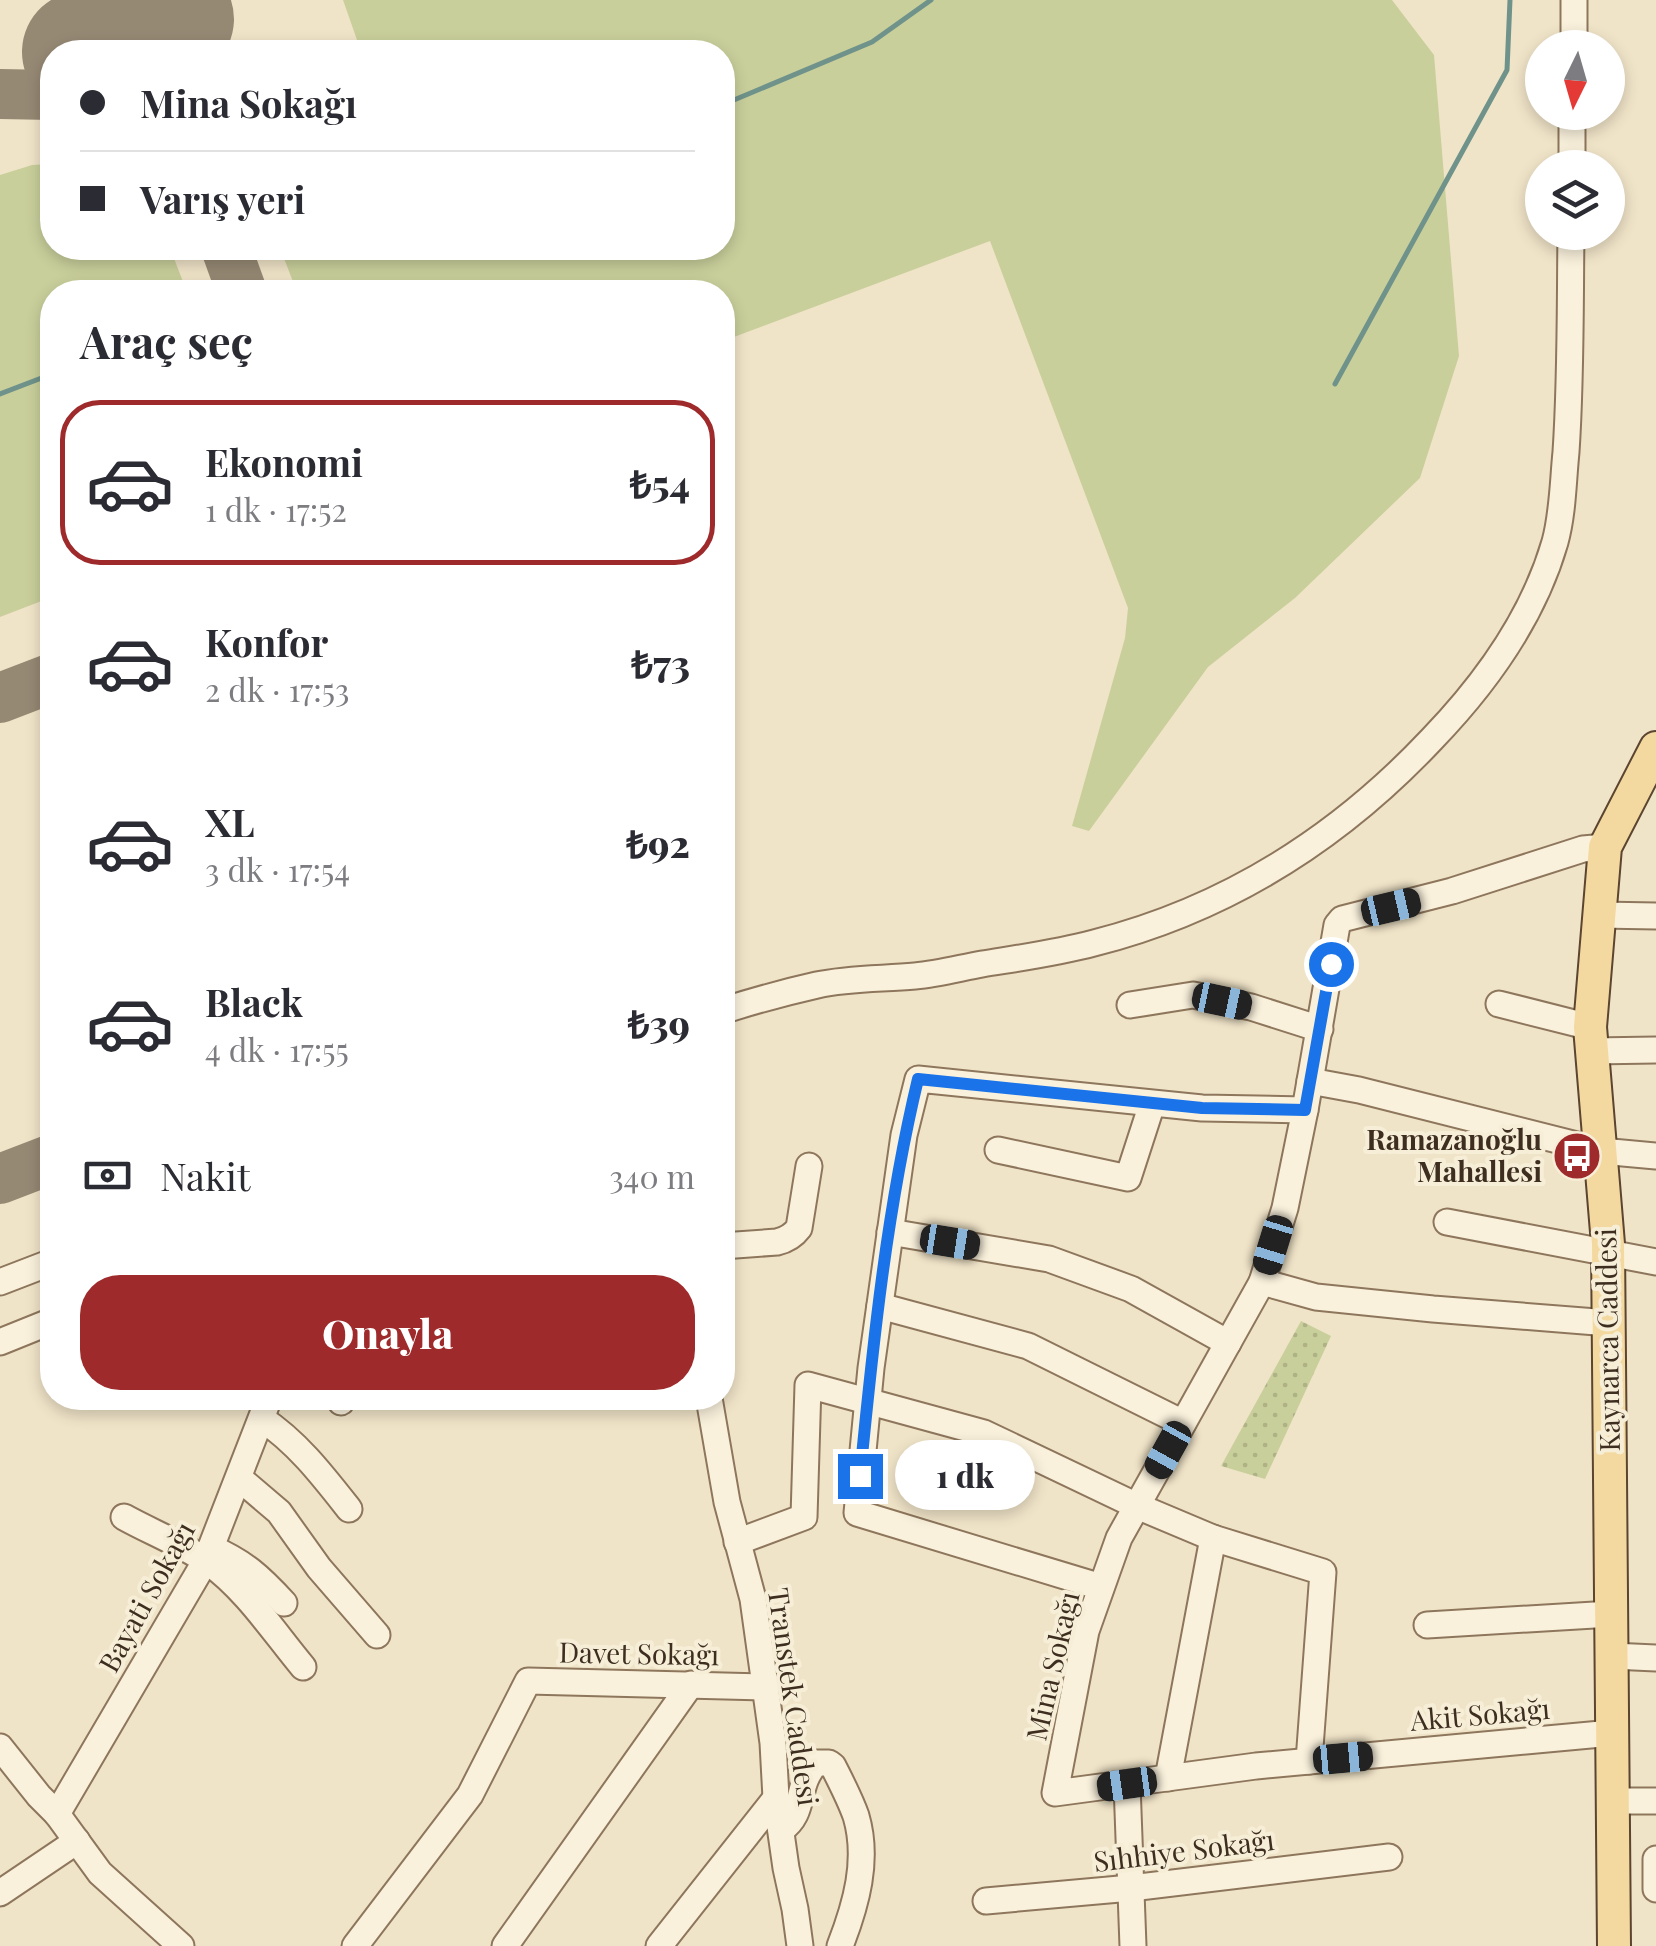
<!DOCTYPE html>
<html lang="tr">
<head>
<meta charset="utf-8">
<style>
  body { margin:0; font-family:"Playfair Display",serif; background:#f7f7f7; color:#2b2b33; height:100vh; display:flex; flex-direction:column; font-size:38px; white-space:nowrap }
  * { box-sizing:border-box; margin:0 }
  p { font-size:32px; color:#7c7c81 }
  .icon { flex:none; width:55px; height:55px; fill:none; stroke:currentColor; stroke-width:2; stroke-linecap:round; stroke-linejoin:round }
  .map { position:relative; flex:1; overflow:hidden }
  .side { position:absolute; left:40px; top:280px; width:695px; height:1130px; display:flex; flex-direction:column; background:#fff; border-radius:40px; box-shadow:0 5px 15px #0003 }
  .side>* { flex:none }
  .hud { position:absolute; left:40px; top:40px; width:695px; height:220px; border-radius:40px; box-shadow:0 5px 15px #0003; display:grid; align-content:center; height:220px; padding:0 40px; background:#fff }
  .needle { width:65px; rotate:185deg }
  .fabs { position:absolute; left:1525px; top:30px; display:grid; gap:20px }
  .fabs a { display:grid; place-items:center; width:100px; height:100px; border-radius:50%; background:#fff; box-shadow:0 5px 15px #0003; font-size:50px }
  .end { position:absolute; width:45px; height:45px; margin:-22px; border:12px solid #1a73e8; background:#fff; box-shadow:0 0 0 5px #fff }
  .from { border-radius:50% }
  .bubble { position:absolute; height:70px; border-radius:35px; background:#fff; box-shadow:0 5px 15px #0003; font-size:32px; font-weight:800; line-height:70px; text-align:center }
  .car { position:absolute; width:30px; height:60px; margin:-30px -15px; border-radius:12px; box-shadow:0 0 8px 2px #0007; background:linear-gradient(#222 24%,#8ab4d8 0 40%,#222 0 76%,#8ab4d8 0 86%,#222 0) }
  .hud b { display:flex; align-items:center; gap:35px; height:95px; font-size:38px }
  .hud b+b { border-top:2px solid #e1e1e2 }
  .hud i { width:25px; height:25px; background:#2b2b33 }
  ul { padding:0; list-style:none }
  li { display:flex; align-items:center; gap:30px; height:165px; margin:0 20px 15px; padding:0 20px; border:5px solid transparent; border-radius:40px }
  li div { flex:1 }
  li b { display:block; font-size:38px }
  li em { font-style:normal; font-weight:800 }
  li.on { border-color:#9e2a2b }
  li>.icon { width:90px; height:90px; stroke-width:1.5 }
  h2 { padding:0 40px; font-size:45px; line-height:120px }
  .pay { display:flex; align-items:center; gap:25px; height:110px; padding:0 40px; font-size:38px }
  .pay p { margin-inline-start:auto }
  .primary-button { display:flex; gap:20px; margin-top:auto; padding:20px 40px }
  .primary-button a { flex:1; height:115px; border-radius:40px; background:#9e2a2b; color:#fff; font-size:40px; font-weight:800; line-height:115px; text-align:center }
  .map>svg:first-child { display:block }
  .grass { fill:#c9cf9b }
  .park { fill:url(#park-dots) }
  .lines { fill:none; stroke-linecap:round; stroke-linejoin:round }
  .stream { stroke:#6f938a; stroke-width:5 }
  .taxiway { stroke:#968974; stroke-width:50 }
  .runway { stroke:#968974; stroke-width:122 }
  .minor-casing { stroke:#8d765c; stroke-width:29 }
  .major-casing { stroke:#5b4430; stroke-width:36 }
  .minor { stroke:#faf1dc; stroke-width:25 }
  .major { stroke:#f3d9a0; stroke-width:32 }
  .route { stroke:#1a73e8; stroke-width:12 }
  .labels { text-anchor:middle; stroke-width:8; stroke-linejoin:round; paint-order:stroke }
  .poi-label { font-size:28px; font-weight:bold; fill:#3d2e20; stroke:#f7eed8; text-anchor:end }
  .street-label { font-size:28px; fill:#3d2e20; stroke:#f7eed8 }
</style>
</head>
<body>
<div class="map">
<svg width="1656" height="1946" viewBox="0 0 1656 1946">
  <defs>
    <pattern id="park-dots" width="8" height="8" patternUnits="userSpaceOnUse" patternTransform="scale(2.5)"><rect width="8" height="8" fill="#c9cf9b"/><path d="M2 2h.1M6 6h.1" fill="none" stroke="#aeb285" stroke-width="1.8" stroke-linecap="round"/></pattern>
  </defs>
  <rect width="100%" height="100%" fill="#f0e4c8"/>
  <g class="grass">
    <polygon points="343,0 1392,0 1434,55 1459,356 1420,478 1295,598 1208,667 1089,831 1072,826 1125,638 1128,608 990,241 723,341 722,292 297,292 280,248 722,248 722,52 325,52 357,40"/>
    <polygon points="52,164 52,248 170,248 187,292 52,292 52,597 0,617 0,175 32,165"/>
  </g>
  <polygon class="park" points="1301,1321 1331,1336 1265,1479 1221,1466"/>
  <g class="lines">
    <g class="stream">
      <polyline points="722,105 872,42 931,0"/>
      <polyline points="378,248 380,248"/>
      <polyline points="1335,384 1507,70 1510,0"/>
      <polyline points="0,394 52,374"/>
    </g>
    <g class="taxiway">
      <polyline points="0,94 52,95"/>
      <polyline points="226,248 242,292"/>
      <polyline points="0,698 52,678"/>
      <polyline points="0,1179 52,1159"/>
    </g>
    <polyline class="runway" points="83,52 173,19"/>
    <g class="minor-casing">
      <g id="minor">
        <polyline points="1574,48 1574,0"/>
        <polyline points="1572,168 1572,112"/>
        <polyline points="1605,847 1583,849 1452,891 1342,919 1337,925 1305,1110 1285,1208 1262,1282 1119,1538 1086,1631 1055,1793 1256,1766 1612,1733"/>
        <polyline points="1600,915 1656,916"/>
        <polyline points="1499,1004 1590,1027"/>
        <polyline points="1130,1005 1193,995 1251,1007 1320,1029"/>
        <path d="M722 1011C753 1001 786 992 817 985 849 978 883 979 915 976 938 974 960 968 982 964 1019 958 1057 953 1094 943 1228 909 1338 839 1432 739 1486 683 1533 618 1555 542 1563 513 1563 481 1566 452 1571 379 1570 306 1571 232"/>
        <polyline points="1592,1051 1656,1050"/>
        <polyline points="1310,1081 1359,1090 1601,1151 1656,1156"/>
        <polyline points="998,1150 1128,1178 1152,1104"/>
        <polyline points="1447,1222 1656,1262"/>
        <polyline points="890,1232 1049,1259 1131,1289 1228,1343"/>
        <path d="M722 1246 777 1242C786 1240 793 1236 799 1228L809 1166"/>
        <polyline points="0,1282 52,1262"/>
        <polyline points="1262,1282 1316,1297 1433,1309 1609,1323"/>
        <polyline points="880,1306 1028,1346 1183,1423"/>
        <polyline points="0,1342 52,1321"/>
        <polyline points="338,1398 341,1402"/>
        <polyline points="709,1398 727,1502 753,1599 773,1743 776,1798 786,1868 795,1909 800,1946"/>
        <path d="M262 1419C297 1442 323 1476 349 1509"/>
        <polyline points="239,1478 279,1512 319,1568 377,1635"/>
        <path d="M124 1517C151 1532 182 1544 208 1562 246 1589 273 1631 303 1667"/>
        <polyline points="737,1542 804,1517 808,1385 984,1433 1137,1506 1213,1538 1323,1572 1309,1761"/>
        <path d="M211 1548C244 1562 260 1577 284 1603"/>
        <polyline points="1101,1587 857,1513 871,1368 904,1135 918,1079 1202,1108 1305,1110"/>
        <polyline points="1427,1625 1611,1614"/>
        <polyline points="1612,1656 1656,1658"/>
        <polyline points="0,1747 39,1796 57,1814 100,1873 181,1946"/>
        <polyline points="1168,1778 1213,1538"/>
        <polyline points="1127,1784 1133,1946"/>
        <polyline points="1613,1801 1656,1801"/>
        <polyline points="57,1814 206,1560 269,1398"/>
        <path d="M781 1830C807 1812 794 1787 816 1763H829L833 1766C841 1782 850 1799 856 1816 869 1860 856 1905 840 1946"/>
        <polyline points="1656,1859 1656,1889"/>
        <polyline points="0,1893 77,1841"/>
        <polyline points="986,1901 1131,1888 1389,1857"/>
        <polyline points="355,1946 470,1795 528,1681 766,1687"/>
        <polyline points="505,1946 691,1684"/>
        <polyline points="659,1946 776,1798"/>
      </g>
    </g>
    <g class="major-casing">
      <polyline id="major" points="1614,1946 1608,1244 1590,1027 1605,847 1656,748"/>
    </g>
    <use href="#minor" class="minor"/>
    <use href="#major" class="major"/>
  </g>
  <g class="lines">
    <path class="route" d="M860 1476C873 1343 887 1208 918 1079L1202 1108 1305 1110 1331 964"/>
  </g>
  <defs>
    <g id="bus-disc" transform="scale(2.5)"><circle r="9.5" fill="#9e2a2b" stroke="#f7eed8"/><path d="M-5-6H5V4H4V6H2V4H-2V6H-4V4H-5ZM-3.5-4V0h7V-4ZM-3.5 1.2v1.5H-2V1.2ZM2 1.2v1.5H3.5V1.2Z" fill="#fff"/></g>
  </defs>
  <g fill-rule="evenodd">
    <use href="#bus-disc" x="1577" y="1156"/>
  </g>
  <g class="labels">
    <g class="poi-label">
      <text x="1542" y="1150">Ramazanoğlu<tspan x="1542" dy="32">Mahallesi</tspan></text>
    </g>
    <g class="street-label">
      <text transform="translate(1608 1340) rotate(-91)" y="10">Kaynarca Caddesi</text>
      <text transform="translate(147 1597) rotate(-61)" y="10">Bayati Sokağı</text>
      <text transform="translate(639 1654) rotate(1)" y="10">Davet Sokağı</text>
      <text transform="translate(1053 1666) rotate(-77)" y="10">Mina Sokağı</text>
      <text transform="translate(793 1697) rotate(82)" y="10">Transtek Caddesi</text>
      <text transform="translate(1480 1715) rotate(-5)" y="10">Akit Sokağı</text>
      <text transform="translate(1184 1851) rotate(-7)" y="10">Sıhhiye Sokağı</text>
    </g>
  </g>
</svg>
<div class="fabs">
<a><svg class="needle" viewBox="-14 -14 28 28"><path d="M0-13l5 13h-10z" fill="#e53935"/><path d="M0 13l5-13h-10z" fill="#7c7c81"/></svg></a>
<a><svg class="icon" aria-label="layers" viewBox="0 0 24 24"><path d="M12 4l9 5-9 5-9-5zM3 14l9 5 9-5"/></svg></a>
</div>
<i class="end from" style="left:1331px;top:964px"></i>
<i class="end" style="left:860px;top:1476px"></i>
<div class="bubble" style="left:895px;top:1440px;width:140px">1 dk</div>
<i class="car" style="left:1391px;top:907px;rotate:77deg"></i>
<i class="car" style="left:1222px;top:1001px;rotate:102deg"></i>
<i class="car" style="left:950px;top:1242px;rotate:99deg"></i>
<i class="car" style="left:1273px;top:1245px;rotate:197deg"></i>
<i class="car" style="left:1168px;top:1450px;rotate:209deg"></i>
<i class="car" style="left:1343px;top:1758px;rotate:85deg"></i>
<i class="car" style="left:1127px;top:1784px;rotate:262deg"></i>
<div class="hud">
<b><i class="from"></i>Mina Sokağı</b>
<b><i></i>Varış yeri</b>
</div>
<section class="side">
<h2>Araç seç</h2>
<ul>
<li class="on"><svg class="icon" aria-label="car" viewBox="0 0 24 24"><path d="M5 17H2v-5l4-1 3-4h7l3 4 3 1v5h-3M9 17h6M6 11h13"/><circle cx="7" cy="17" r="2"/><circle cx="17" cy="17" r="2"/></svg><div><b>Ekonomi</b><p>1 dk · 17:52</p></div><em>₺54</em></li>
<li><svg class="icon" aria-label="car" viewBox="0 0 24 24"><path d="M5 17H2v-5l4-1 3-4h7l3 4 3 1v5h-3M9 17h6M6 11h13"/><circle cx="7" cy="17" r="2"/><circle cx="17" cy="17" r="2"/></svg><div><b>Konfor</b><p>2 dk · 17:53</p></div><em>₺73</em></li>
<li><svg class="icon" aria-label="car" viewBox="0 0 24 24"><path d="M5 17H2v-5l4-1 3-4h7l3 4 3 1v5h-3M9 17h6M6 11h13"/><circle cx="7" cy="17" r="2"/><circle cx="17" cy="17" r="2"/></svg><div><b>XL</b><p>3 dk · 17:54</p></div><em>₺92</em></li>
<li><svg class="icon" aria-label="car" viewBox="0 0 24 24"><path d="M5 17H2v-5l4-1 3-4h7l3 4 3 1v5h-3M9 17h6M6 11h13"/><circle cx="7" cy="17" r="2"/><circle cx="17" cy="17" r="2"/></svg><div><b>Black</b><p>4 dk · 17:55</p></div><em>₺39</em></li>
</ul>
<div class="pay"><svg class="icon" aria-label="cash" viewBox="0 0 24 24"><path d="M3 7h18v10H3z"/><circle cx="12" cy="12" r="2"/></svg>Nakit<p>340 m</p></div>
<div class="primary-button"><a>Onayla</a></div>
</section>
</div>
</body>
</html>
